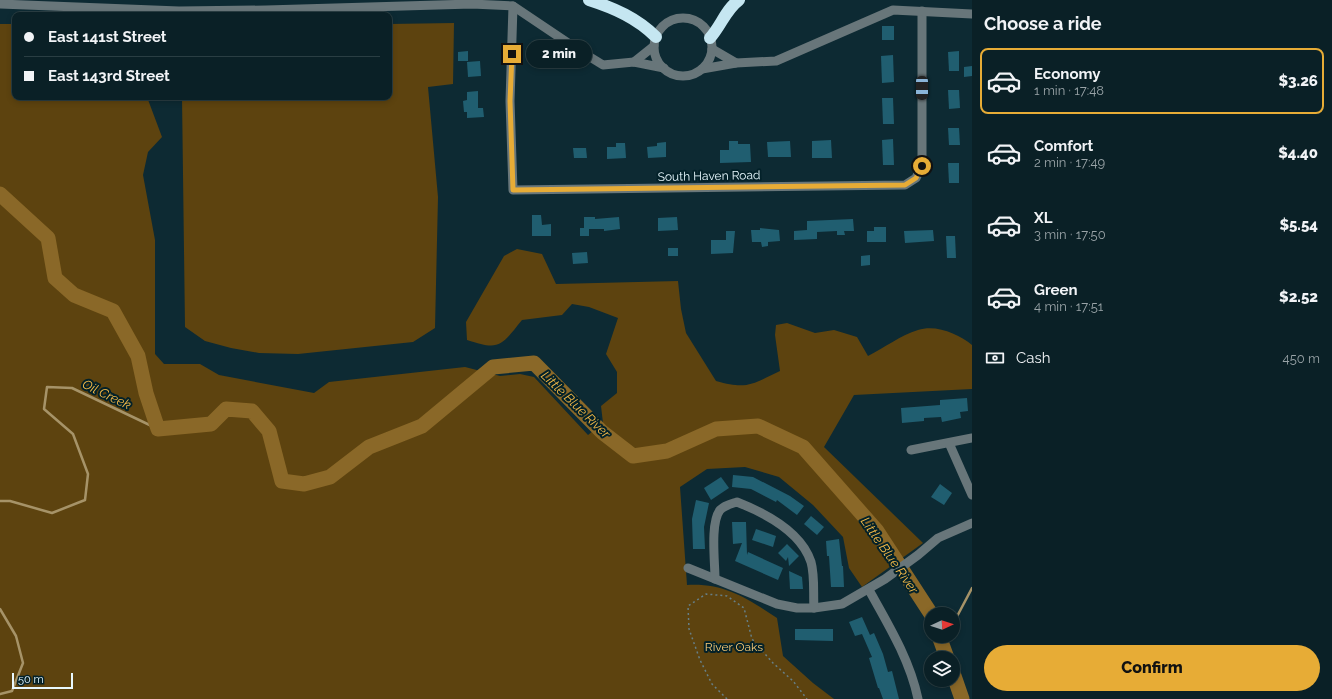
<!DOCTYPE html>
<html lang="en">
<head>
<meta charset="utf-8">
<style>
  body { margin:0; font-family:Raleway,sans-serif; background:#13282e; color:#f1f3f6; height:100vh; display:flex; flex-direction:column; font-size:15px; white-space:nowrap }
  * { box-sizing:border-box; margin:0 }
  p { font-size:13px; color:#99a3a7 }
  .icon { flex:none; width:22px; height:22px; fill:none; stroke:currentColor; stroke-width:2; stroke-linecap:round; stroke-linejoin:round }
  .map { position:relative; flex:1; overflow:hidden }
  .side { display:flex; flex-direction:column; background:#0a2026; width:360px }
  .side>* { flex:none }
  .banner { position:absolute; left:12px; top:12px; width:380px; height:88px; border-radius:8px; box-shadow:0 2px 6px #0003,0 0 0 1px #2a3e43; display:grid; align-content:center; height:88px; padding:0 12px; background:#0a2026 }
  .needle { width:26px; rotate:86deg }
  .buttons { position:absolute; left:924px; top:607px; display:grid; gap:8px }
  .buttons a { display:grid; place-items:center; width:36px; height:36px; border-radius:50%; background:#0a2026; box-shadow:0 2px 6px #0003,0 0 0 1px #2a3e43; font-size:20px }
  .scale { position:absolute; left:12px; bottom:10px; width:61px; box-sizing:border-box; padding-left:4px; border:2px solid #e8f8fe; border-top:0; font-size:11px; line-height:14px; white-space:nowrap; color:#e8f8fe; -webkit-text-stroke:3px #032129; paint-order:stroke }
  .end { position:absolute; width:18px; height:18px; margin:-9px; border:5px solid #e7ac36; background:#111; box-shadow:0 0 0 2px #111 }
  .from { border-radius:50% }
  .bubble { position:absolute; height:28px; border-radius:14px; background:#0a2026; box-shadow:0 2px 6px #0003,0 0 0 1px #2a3e43; font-size:13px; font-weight:800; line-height:28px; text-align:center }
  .car { position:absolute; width:12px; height:24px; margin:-12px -6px; border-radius:5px; box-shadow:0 0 3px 1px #0007; background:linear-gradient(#222 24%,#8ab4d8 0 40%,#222 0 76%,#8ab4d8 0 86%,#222 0) }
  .banner b { display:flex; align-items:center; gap:14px; height:38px; font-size:15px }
  .banner b+b { border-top:1px solid #2a3e43 }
  .banner i { width:10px; height:10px; background:#f1f3f6 }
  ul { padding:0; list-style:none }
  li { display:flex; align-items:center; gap:12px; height:66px; margin:0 8px 6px; padding:0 4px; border:2px solid transparent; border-radius:8px }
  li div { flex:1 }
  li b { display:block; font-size:15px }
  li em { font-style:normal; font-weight:800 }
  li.selected { border-color:#e7ac36 }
  li>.icon { width:36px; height:36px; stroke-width:1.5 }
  h2 { padding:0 12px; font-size:18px; line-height:48px }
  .pay { display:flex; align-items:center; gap:10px; height:44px; padding:0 12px; font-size:15px }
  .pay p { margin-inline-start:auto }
  .action { display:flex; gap:8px; margin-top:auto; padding:8px 12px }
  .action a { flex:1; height:46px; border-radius:24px; background:#e7ac36; color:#111; font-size:16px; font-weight:800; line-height:46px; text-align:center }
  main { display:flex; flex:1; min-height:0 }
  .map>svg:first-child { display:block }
  .green { fill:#5d430f }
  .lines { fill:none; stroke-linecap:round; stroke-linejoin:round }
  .stream { stroke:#a69368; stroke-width:2.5 }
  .river { stroke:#8a6828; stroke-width:15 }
  .building { fill:#205e70 }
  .path { stroke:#677f86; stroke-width:1.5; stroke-dasharray:2 3; stroke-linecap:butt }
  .minor { stroke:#68767a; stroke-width:9 }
  .highway { stroke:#c5e6f1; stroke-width:12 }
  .route { stroke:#e7ac36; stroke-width:5 }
  .labels { text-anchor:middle; stroke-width:4; stroke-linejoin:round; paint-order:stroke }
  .street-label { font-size:12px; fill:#e8f8fe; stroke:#032129 }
  .park-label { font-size:12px; fill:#f9ca77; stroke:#032129 }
  .water-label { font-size:13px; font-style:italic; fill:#f5ba48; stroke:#032129 }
</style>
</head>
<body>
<main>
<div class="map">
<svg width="972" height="699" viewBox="0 0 972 699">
  <rect width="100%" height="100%" fill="#0d2a33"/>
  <g class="green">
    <polygon points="454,23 453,84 428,87 438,197 435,328 413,342 298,354 259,353 231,348 205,341 185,327 182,97 389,97 389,24"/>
    <path d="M0 24H15V97H147L162 137 148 152 143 175 155 240V354L164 364H200L219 375 314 393 329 382 465 367 500 376 520 374 534 377 588 435 603 423 601 406 617 393V372L606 354 618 318 589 307 572 304 562 315 522 320C501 346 500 351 467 340L466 322 504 256 517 249 542 254 556 284 678 281 681 309 686 333 716 381C748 390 752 384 780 371L775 335 776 325 787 323 815 333 834 330 857 337 868 356C884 348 901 335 918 330 936 324 959 334 972 345V389L854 395 824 447 923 543 862 587 849 568 843 537 813 505 779 477 745 467 707 469 680 487 687 585C725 583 746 598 777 618L783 656 813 683 834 699H0Z"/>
  </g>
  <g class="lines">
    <g class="stream">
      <polyline points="0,501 10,501 52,513 85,500 88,474 73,434 44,409 47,387 72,388 158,429"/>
      <polyline points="0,609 16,636 23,663 12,691 0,694"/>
      <polyline points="953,624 972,588"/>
      <polyline points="942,644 947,636"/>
    </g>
    <g class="river">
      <polyline points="0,194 48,238 55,278 74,295 113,311 138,356 146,393 158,429 211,424 226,409 252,411 269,431 282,481 304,484 330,477 369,447 422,426 493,367 534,363 602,432 633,456 667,451 716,429 758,426 803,447 877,531 931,614"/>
      <polyline points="939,636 947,658"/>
      <polyline points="953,673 962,699"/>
    </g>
  </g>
  <g class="building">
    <rect x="882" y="26" width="12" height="14"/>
    <polygon points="468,51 468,61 458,61 458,52"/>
    <polygon points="959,51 959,71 949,71 948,52"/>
    <polygon points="893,55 894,82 882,83 881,56"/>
    <polygon points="480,61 481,76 468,77 467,62"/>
    <polygon points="972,66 972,76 964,77 964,67"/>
    <polygon points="948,90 959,90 960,108 949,109"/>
    <polygon points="478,91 478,108 483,108 484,117 467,118 467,112 464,112 463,101 467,100 467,92"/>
    <polygon points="882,98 893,98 894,124 883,124"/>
    <polygon points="948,128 959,128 960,145 949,145"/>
    <polygon points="893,139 894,165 883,165 882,140"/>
    <polygon points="831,140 832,158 812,158 812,141"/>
    <polygon points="729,141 738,141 738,144 750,144 751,162 720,163 720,150 729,150"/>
    <polygon points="790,141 791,157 768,157 767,142"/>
    <polygon points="666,142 666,157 648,158 647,147 657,146 657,143"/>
    <polygon points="616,143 625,143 626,158 607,159 607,147 616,147"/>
    <polygon points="573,148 586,148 587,158 574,158"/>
    <polygon points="948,163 959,163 959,183 949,183"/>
    <polygon points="532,215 541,215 542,225 551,224 551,236 532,236"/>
    <polygon points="584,217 595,217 595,219 619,217 620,229 604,231 604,229 589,229 589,236 580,236 580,228 584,228"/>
    <polygon points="677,217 678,230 658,231 658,218"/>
    <polygon points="853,219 854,231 844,231 845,235 837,235 837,231 817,232 817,239 794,240 794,231 807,230 807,221"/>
    <polygon points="874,227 886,227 886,242 867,242 867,231 874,231"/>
    <polygon points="760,228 779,230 780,241 768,242 768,246 762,247 761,242 752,242 751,230 760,230"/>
    <polygon points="933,230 934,241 905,243 904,231"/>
    <polygon points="726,231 735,231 733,253 711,254 711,240 726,240"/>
    <polygon points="946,236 955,236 956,258 947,258"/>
    <rect x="668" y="248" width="10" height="8"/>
    <polygon points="587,252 588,263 573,264 572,253"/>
    <polygon points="870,255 870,265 861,266 861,256"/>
    <polygon points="967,398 968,411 960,412 961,418 942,422 941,417 924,418 924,421 902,423 901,408 940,405 940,400"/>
    <polygon points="733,475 753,477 790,496 804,506 797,515 777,500 776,502 751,489 732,487"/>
    <polygon points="721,477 729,488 711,500 704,488"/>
    <polygon points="940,484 952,493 944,505 931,497"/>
    <polygon points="696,500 709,503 704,527 705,549 693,549 692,519"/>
    <polygon points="811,516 824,527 817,535 804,524"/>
    <polygon points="732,522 746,522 747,555 748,552 783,568 778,580 735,561 742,543 733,544"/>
    <polygon points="756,529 776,536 773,547 752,540"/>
    <polygon points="839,539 842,566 843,566 844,587 831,587 829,556 827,556 826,541"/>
    <polygon points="787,544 799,556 789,566 788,557 786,561 778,553"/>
    <polygon points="789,571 802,577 803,589 790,589"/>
    <polygon points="862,617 870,635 874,633 883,654 888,672 892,671 899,699 883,699 879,688 878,688 869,658 872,657 862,634 855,636 849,622"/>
    <polygon points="795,629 833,629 833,641 795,640"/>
  </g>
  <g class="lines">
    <polyline class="path" points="727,699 712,684 700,660 689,629 688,606 706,594 727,596 744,608 752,639 773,663 793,681 807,699"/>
    <g class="minor">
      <polyline points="0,4 179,11 266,10 472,4 513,6 577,49 603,65 634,62 664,68"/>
      <polyline points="513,6 510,101 513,190 905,185 916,178 922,165 922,11"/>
      <circle cx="683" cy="47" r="29"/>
      <polyline points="712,49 736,63"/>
      <polyline points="634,62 654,46"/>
      <polyline points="702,69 736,63 776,61 893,10 972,14"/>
      <polyline points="949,443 972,495"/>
      <polyline points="911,450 972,438"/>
      <polyline points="688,568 777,604 797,608 814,608 842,604 885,579 918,555 938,538 972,523"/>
      <path d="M715 579C715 562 710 523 720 510 725 505 731 504 737 502 765 513 801 531 811 562 815 576 813 594 814 608"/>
      <path d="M869 590C888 624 910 660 918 699"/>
    </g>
    <g class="highway">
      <path d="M589 0C614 8 637 18 656 37"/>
      <path d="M710 38C721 26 726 9 739 0"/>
    </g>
  </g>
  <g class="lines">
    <polyline class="route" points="512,54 510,101 513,190 905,185 916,178 922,166"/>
  </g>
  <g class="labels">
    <g class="street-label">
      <text transform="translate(709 176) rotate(-1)" y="4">South Haven Road</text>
    </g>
    <g class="park-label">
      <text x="734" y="651">River Oaks</text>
    </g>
    <g class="water-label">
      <text transform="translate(107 394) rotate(26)" y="5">Oil Creek</text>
      <text transform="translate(576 404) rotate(44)" y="5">Little Blue River</text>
      <text transform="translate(890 555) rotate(55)" y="5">Little Blue River</text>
    </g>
  </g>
</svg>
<div class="buttons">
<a><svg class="needle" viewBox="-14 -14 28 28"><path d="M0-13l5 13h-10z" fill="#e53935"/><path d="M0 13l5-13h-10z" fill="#99a3a7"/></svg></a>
<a><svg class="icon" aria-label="layers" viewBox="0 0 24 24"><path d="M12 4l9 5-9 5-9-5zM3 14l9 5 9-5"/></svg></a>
</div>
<div class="scale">50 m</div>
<i class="end from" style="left:922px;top:166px"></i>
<i class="end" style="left:512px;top:54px"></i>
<div class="bubble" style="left:526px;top:40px;width:66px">2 min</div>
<i class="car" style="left:922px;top:88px;rotate:180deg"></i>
<div class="banner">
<b><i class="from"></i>East 141st Street</b>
<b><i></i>East 143rd Street</b>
</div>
</div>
<section class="side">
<h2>Choose a ride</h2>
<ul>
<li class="selected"><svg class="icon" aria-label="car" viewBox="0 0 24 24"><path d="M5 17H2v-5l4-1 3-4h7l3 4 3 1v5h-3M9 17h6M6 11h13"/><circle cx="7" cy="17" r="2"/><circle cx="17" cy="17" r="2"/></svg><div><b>Economy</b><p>1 min · 17:48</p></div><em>$3.26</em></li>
<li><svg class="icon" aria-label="car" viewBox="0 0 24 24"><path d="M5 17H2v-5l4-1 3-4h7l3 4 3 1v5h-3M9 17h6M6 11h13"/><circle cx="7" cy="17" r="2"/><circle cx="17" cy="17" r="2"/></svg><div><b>Comfort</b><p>2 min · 17:49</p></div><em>$4.40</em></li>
<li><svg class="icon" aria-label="car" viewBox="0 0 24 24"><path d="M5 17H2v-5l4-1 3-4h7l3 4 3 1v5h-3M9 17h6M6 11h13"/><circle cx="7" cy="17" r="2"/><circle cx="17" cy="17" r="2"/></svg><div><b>XL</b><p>3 min · 17:50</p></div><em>$5.54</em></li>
<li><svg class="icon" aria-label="car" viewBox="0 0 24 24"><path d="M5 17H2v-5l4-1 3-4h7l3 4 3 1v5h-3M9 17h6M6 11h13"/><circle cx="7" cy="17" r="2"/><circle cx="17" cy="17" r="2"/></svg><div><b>Green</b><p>4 min · 17:51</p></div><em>$2.52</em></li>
</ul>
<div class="pay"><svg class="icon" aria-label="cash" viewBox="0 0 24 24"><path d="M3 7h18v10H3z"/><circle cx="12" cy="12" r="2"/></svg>Cash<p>450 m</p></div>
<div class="action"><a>Confirm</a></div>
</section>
</main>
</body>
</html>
